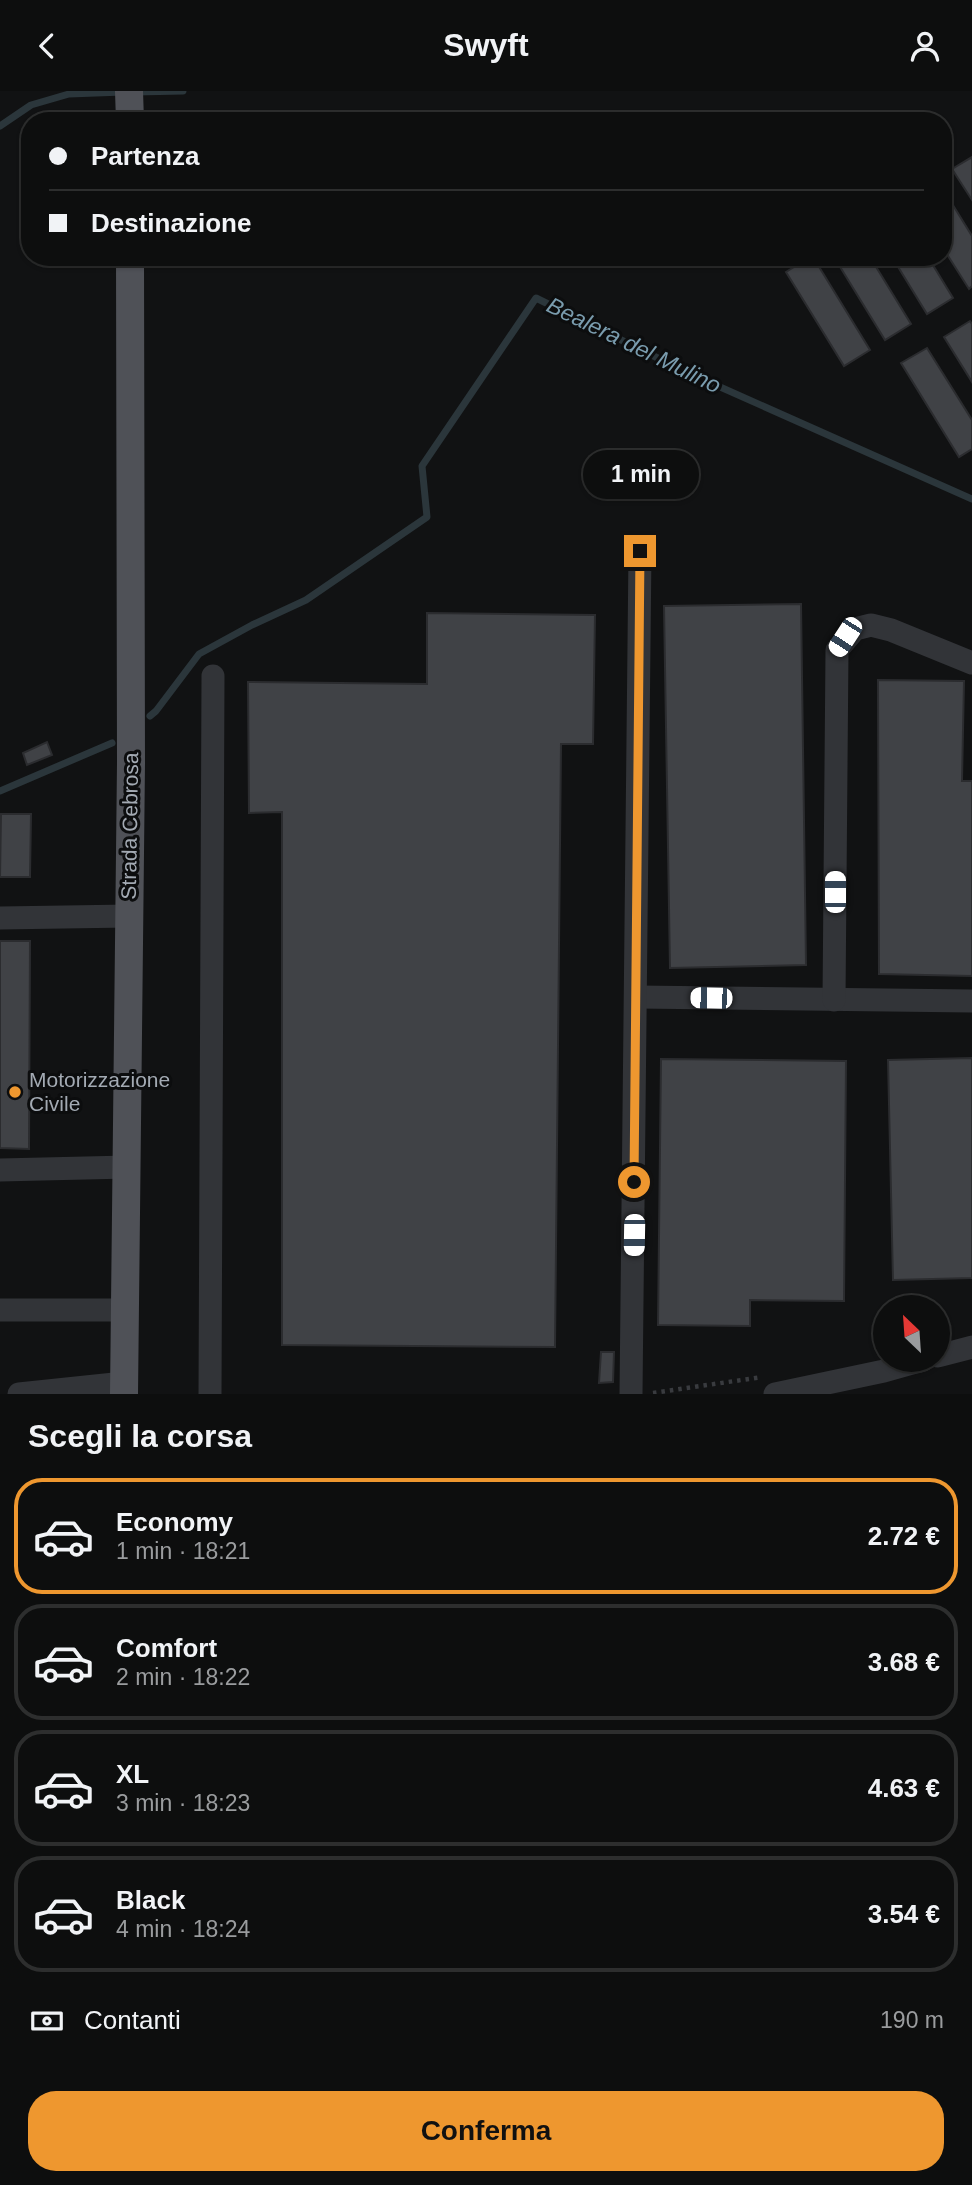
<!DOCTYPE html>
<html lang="it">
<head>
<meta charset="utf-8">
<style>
  body { margin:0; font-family:Helvetica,sans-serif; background:#161717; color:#f1f3f6; height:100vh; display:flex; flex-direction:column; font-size:26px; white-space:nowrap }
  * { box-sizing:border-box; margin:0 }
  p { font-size:23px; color:#9a9c9e }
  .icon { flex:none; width:38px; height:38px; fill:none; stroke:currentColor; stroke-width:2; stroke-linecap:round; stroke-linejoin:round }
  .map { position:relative; height:1303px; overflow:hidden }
  .side { display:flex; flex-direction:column; background:#0d0e0e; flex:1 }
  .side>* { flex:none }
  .top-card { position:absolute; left:21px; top:21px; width:931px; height:154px; border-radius:28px; box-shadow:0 2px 5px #0004,0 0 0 2px #2d2e2e; display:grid; align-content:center; height:154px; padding:0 28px; background:#0d0e0e }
  .needle { width:46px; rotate:335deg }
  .controls { position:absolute; left:873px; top:1204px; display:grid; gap:14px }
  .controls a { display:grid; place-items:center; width:77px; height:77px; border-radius:50%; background:#0d0e0e; box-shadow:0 2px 5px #0004,0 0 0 2px #2d2e2e; font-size:35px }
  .end { position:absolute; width:32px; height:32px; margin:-16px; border:9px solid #ee972f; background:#111; box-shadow:0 0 0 4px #111 }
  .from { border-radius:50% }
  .bubble { position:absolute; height:49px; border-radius:24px; background:#0d0e0e; box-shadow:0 2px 5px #0004,0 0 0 2px #2d2e2e; font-size:23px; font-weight:800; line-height:49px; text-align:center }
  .car { position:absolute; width:21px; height:42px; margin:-21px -10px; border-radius:9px; box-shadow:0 0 5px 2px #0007; background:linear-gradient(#fff 24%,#345 0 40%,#fff 0 76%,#345 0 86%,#fff 0) }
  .top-card b { display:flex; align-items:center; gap:24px; height:66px; font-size:26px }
  .top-card b+b { border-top:2px solid #2d2e2e }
  .top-card i { width:18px; height:18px; background:#f1f3f6 }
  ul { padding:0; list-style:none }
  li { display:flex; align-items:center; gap:21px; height:116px; margin:0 14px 10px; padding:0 14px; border:4px solid #2d2e2e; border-radius:28px }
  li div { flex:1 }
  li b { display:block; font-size:26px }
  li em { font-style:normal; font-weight:800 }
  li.active { border-color:#ee972f }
  li>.icon { width:63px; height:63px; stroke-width:1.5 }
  h2 { padding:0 28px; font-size:32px; line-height:84px }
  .pay { display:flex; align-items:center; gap:18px; height:77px; padding:0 28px; font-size:26px }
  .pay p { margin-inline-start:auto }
  .button { display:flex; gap:14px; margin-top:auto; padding:14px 28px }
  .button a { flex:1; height:80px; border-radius:28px; background:#ee972f; color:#111; font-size:28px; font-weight:800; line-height:80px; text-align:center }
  header { display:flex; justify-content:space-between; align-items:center; height:91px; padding:0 28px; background:#0d0e0e; font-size:32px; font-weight:800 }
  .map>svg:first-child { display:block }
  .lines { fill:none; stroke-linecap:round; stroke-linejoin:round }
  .stream { stroke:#2b363b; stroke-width:7 }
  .building { fill:#404246; stroke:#2b2c2f; stroke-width:2 }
  .path { stroke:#393b3f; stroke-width:4.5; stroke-dasharray:3.5 5; stroke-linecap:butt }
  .minor { stroke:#323438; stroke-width:23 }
  .major { stroke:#4f5157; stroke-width:28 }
  .route { stroke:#ee972f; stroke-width:9 }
  .poi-dot { fill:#ee972f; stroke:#0c0d0e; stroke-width:2.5 }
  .labels { text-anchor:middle; stroke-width:6; stroke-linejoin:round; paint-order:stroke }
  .street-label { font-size:21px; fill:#a3aab3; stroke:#0c0d0e }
  .poi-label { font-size:21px; fill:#a3aab3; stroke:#0c0d0e; text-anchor:start }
  .water-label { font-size:23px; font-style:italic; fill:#7a9cae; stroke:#0c0d0e }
</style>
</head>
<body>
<header><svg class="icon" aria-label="back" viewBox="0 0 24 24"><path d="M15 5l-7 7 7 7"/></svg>Swyft<svg class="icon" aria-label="person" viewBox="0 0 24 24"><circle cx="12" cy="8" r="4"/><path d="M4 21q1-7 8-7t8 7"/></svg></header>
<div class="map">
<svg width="972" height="1303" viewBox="0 0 972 1303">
  <rect width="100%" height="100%" fill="#111213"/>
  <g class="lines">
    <g class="stream">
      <polyline points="135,1 183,0"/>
      <polyline points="0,35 31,14 69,3 123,1"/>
      <polyline points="150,625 156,620 199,563 252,534 306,509 427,426 422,375 536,207 682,279 972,408"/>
      <polyline points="0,700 112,652"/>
    </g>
  </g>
  <g class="building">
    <polygon points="972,66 972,109 952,78"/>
    <polygon points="943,98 972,145 972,195 969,198 943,157"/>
    <polygon points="810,166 813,166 870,259 844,275 786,181"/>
    <polygon points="834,166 870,166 911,233 885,249"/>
    <polygon points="892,166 928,166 953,207 927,223"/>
    <polygon points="970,230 972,233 972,291 944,246"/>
    <polygon points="927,257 972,329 972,358 959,366 901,272"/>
    <polygon points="801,513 806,874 670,877 664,515"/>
    <polygon points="427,522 595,524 593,653 561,653 555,1256 282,1254 282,721 249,722 248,591 427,593"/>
    <polygon points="878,589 964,590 962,690 972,690 972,885 879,883"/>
    <polygon points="47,651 52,664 27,674 23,662"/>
    <polygon points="1,723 31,723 30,786 0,786"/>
    <polygon points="0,850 30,850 29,1058 0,1057"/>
    <polygon points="972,967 972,1187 893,1189 888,969"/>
    <polygon points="661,968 846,970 844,1210 750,1209 750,1235 658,1234"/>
    <polygon points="601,1261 614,1261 613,1291 599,1292"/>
  </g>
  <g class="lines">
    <polyline class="path" points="653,1302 762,1286"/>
    <g class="minor">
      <polyline points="0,827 129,825"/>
      <polyline points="637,906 972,910"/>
      <polyline points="834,909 837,559 855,538 871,534 891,539 972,572"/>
      <polyline points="0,1079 128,1076"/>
      <polyline points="0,1219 124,1219"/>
      <polyline points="938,1265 972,1256"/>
      <polyline points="19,1303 124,1292"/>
      <polyline points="210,1303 213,585"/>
      <polyline points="631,1303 640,460"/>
      <polyline points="775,1303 884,1280 923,1269"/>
    </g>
    <g class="major">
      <polyline points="129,0 130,30"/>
      <polyline points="124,1303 131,672 130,166"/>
    </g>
  </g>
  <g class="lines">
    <polyline class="route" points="634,1091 640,460"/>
  </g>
  <circle class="poi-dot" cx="15" cy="1001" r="7"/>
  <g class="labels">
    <g class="street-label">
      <text transform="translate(130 735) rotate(-89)" y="7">Strada Cebrosa</text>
    </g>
    <g class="poi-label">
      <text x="29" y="996">Motorizzazione<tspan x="29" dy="24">Civile</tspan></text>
    </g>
    <g class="water-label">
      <text transform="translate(634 254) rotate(26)" y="8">Bealera del Mulino</text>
    </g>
  </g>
</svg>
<div class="controls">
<a><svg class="needle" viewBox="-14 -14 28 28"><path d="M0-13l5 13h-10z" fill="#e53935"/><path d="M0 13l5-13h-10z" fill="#9a9c9e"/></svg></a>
</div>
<i class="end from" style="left:634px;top:1091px"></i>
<i class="end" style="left:640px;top:460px"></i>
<div class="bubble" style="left:583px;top:359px;width:116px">1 min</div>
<i class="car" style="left:845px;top:546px;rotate:213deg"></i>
<i class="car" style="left:835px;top:801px;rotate:0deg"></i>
<i class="car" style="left:711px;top:907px;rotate:271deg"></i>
<i class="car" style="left:634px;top:1144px;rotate:181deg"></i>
<div class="top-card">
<b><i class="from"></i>Partenza</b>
<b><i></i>Destinazione</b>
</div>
</div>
<section class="side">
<h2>Scegli la corsa</h2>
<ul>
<li class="active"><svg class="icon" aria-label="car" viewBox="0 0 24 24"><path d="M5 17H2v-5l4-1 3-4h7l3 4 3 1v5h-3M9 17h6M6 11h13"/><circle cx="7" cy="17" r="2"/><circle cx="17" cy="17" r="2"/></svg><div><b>Economy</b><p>1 min · 18:21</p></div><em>2.72 €</em></li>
<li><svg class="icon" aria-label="car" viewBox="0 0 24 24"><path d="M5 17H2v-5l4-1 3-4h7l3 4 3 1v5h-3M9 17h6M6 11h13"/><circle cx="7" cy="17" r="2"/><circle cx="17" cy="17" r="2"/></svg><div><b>Comfort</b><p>2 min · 18:22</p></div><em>3.68 €</em></li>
<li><svg class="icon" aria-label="car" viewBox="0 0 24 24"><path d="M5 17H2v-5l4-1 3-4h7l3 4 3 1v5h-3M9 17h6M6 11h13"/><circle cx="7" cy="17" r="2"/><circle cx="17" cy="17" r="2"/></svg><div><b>XL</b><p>3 min · 18:23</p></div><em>4.63 €</em></li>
<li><svg class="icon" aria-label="car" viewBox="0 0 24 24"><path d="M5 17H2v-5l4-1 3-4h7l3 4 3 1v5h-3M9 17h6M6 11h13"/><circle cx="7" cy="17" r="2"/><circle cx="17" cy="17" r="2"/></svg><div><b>Black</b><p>4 min · 18:24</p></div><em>3.54 €</em></li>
</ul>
<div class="pay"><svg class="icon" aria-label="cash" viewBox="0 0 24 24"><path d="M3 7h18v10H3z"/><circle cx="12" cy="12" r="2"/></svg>Contanti<p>190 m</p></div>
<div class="button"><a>Conferma</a></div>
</section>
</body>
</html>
